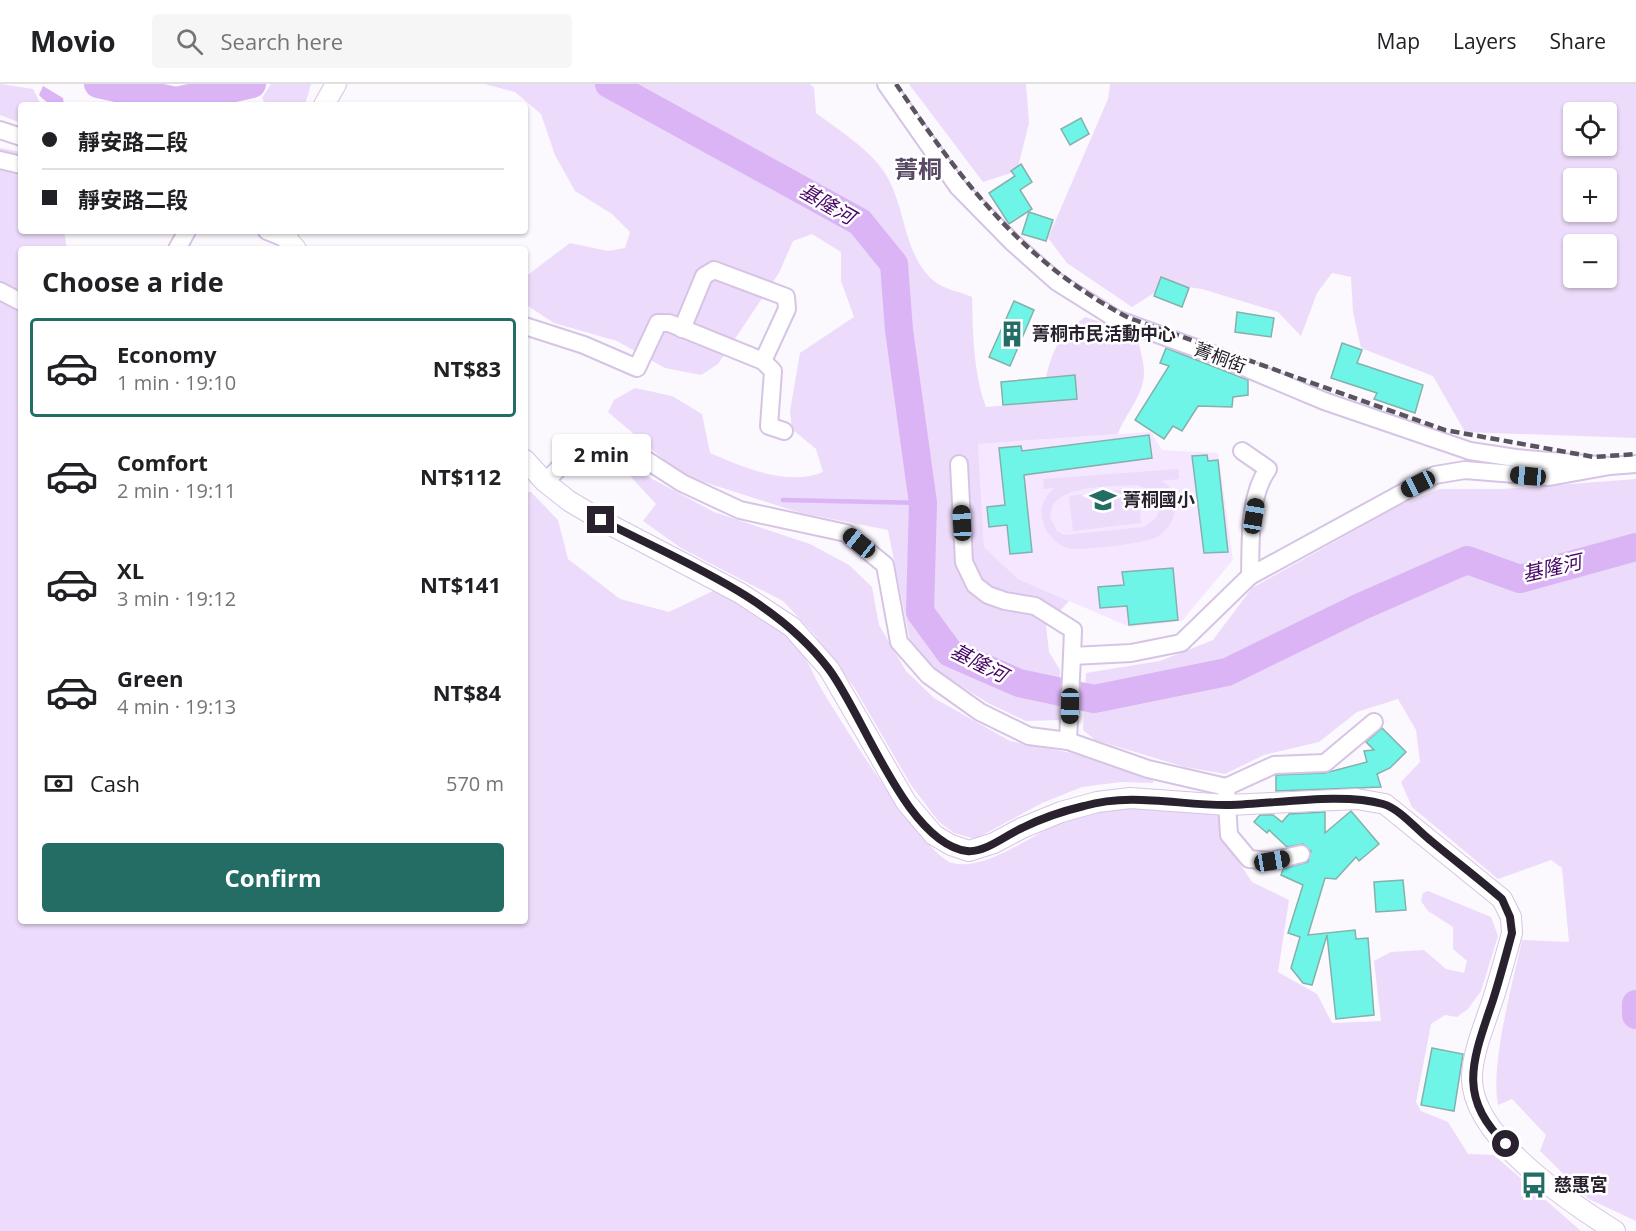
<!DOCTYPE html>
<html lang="en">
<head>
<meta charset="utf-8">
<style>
  body { margin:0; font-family:"Open Sans","Noto Sans TC",sans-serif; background:#f6f6f6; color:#202124; height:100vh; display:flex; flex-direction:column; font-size:22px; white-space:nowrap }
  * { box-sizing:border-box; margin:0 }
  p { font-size:20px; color:#757577 }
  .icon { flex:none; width:33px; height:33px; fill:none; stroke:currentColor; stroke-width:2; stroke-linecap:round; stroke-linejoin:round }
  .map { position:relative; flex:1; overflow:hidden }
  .side { position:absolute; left:18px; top:162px; width:510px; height:678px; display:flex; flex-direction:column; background:#fff; border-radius:6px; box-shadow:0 2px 4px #0004 }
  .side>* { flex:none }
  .hud { position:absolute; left:18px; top:18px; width:510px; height:132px; border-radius:6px; box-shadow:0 2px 4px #0004; display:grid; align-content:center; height:132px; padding:0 24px; background:#fff }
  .buttons { position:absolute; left:1563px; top:18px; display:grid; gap:12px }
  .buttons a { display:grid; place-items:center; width:54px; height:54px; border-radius:6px; background:#fff; box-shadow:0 2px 4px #0004; font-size:30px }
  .end { position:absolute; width:27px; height:27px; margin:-14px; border:8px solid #29222e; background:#fff; box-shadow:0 0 0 3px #fff }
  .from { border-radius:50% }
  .bubble { position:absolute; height:42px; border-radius:6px; background:#fff; box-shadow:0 2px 4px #0004; font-size:20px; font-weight:700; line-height:42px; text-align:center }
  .car { position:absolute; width:18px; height:36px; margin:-18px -9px; border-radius:8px; box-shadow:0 0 4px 2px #0007; background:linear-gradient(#222 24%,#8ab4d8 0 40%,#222 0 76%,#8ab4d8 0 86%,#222 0) }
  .hud b { display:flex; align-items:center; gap:21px; height:57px; font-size:22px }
  .hud b+b { border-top:2px solid #e0e0e0 }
  .hud i { width:15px; height:15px; background:#202124 }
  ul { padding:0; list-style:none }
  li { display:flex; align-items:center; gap:18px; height:99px; margin:0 12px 9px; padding:0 12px; border:3px solid transparent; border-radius:6px }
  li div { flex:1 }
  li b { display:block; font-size:22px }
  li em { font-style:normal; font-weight:700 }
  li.on { border-color:#246d65 }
  li>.icon { width:54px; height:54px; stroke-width:1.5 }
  h2 { padding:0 24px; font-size:27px; line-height:72px }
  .pay { display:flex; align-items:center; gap:15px; height:66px; padding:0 24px; font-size:22px }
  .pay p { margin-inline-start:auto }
  .cta { display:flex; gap:12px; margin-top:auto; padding:12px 24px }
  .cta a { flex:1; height:69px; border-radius:6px; background:#246d65; color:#fff; font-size:24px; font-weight:700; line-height:69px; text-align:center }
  header { display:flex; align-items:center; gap:36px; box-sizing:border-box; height:84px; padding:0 30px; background:#fff; border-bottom:2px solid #e0e0e0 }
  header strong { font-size:28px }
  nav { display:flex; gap:33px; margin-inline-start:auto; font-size:21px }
  .search { width:420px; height:54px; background:#f6f6f6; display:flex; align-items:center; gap:15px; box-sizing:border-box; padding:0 21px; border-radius:6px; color:#757577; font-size:22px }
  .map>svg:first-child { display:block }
  .built { fill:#f5e7ff }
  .green { fill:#ecdbfa; fill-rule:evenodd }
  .water { fill:#dab4f4 }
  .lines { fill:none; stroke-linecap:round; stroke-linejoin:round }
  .stream { stroke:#dab4f4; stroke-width:4.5 }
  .river { stroke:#dab4f4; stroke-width:28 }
  .building { fill:#6ef5e7; stroke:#84b1ab; stroke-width:1.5 }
  .minor-casing { stroke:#d7c4e5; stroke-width:20 }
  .major-casing { stroke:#d7c4e5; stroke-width:22 }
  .minor { stroke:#fff; stroke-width:16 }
  .major { stroke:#fff; stroke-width:20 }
  .rail { stroke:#5a545f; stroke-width:4.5; stroke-dasharray:9 4.5; stroke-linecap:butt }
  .route { stroke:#29222e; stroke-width:8 }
  .labels { text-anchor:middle; stroke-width:5; stroke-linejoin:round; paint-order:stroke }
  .poi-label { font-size:18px; font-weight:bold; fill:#29222e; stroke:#fff; text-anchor:start }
  .street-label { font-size:18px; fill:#29222e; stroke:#fff }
  .water-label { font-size:20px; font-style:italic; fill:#480567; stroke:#fff }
  .district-label { font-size:24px; font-weight:bold; fill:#594965; stroke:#fff }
</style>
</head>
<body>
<header>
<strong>Movio</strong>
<div class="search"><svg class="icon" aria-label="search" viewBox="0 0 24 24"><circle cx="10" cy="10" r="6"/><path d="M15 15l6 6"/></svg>Search here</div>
<nav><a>Map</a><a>Layers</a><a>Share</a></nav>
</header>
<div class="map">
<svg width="1636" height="1147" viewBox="0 0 1636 1147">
  <rect width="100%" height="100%" fill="#fbf8fe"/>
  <polygon class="built" points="1151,348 1162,366 1218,369 1233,476 1182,537 1130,543 1018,495 984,463 978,360"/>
  <g class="green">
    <polygon points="0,0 33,5 41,21 21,21 21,39 0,31"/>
    <polygon points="271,0 311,0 305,21 266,21 262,14"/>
    <path d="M485 0H810L814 4 816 29C840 47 868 64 885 89 906 122 903 171 934 197 943 205 961 208 972 213 973 249 973 288 986 323L1077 315 1075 291 1046 294C1052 265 1061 250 1085 233L1113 242 1138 256C1140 266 1144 278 1144 289 1144 311 1125 330 1118 350L978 360 984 463 1018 495 1069 517 1046 542 1049 568 1060 586 1059 636 1026 637 988 619 937 587 910 557 888 446 801 429 682 391 608 328 614 316 635 304 672 312 702 330 710 369C742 383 788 403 823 388L816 365 792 345 790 327 800 269 854 233 841 197V168L812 150 793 157 779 189 718 280 701 291 665 284 617 257 554 239 525 220V195L529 190 570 159 608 167 625 164 630 148 612 130 575 107 555 71 541 30 515 8Z"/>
    <polygon points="909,0 1026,0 1029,39 1017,87 983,98"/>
    <path d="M1110 0H1636V354L1465 348 1433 292 1361 264 1353 228 1351 193 1332 189 1317 209 1301 252 1278 228 1202 205 1168 200 1132 223 1067 179 1048 154 1108 15ZM1574 28H1606V62H1574ZM1574 94H1606V128H1574ZM1574 160H1606V194H1574Z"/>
    <path d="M0 64 21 68V147H64L67 165H21V837H525V408H531L558 436 568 475 620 515 669 528 715 506C742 523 779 540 800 566 809 578 814 593 822 606 840 636 924 771 952 779 982 787 1027 755 1052 743 1108 716 1158 725 1217 729L1224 756 1252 798 1289 816 1278 888 1317 910 1332 939 1381 937 1374 877 1391 868 1424 866 1446 885 1464 889 1467 877 1453 865V843L1428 827 1421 817 1423 809 1428 807 1491 833 1498 852 1481 907 1468 925 1457 933 1445 931 1431 940 1416 1018 1421 1027 1448 1038 1468 1070 1494 1071 1581 1147H0Z"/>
    <polygon points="632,384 714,428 810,460 849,481 872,503 879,541 906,587 934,614 1010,657 1072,669 1153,696 1153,699 1121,698 1082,703 1042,719 975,755 954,749 939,738 911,701 854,603 814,550 783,517 681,464 643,437 656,420 631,393"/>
    <path d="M1178 385 1179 395 1161 397C1186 409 1176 447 1152 455 1140 459 1087 466 1074 465 1061 464 1048 453 1044 441 1038 426 1043 414 1054 404L1044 405 1043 395ZM1137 401 1152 407 1162 419 1156 434 1144 443 1064 451 1057 447 1050 433C1050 399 1112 403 1137 401Z"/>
    <path d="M1636 395V1137L1589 1115 1540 1067 1546 1051 1512 1015 1498 1021C1490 979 1513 899 1522 856L1569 858 1562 784 1551 776 1498 795 1412 723 1401 698 1420 678 1416 646 1398 615 1357 628 1319 658 1264 671 1225 690 1185 683 1095 656 1083 646 1086 589 1160 577 1213 556 1252 504 1402 420 1440 405H1503Z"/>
    <polygon points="1137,404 1141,439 1073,447 1069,412"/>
  </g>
  <path class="water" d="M43 2 63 14 64 21C52 21 47 20 39 11Z"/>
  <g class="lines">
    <polyline class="stream" points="783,416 923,419"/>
    <g class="river">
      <polyline points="98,0 176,17 252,0"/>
      <polyline points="609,0 860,138 894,180 899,246 923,419 920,528 950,569 1019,599 1094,615 1227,588 1360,523 1467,476 1520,495 1636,463"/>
      <polyline points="1636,920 1636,931"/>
    </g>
  </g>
  <g class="building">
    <polygon points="1081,34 1089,50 1070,61 1061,45"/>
    <polygon points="1021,80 1032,98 1020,106 1032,125 1009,140 989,109 1015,92 1011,87"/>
    <polygon points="1029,128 1053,136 1046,157 1022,150"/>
    <polygon points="1161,193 1189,204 1182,223 1154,212"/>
    <polygon points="1014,217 1034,226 1010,282 989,273"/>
    <polygon points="1237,228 1274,234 1271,253 1235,248"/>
    <polygon points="1342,259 1362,266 1357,279 1423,301 1415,329 1374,315 1377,309 1331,294"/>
    <polygon points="1166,264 1248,296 1248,311 1233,313 1232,323 1198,322 1182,347 1173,342 1164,355 1135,336 1169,282 1160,279"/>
    <polygon points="1075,291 1077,315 1003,321 1001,298"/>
    <polygon points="1149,351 1152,374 1024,391 1032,468 1010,470 1007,441 989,443 987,423 1005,421 999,364 1021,362 1022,367"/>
    <polygon points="1207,371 1208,377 1218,376 1228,468 1204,469 1192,372"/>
    <polygon points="1173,484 1178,536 1129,541 1127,522 1100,524 1098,503 1124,501 1122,488"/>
    <polygon points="1382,644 1406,668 1390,684 1377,690 1381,703 1276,707 1276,691 1325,689 1367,678 1364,667 1374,666 1366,658"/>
    <polygon points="1351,727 1379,760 1359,777 1356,773 1336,795 1325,794 1308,851 1355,846 1356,855 1368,854 1374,931 1336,935 1327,851 1312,901 1303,899 1291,884 1300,853 1288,849 1303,801 1281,791 1283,785 1308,778 1311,767 1303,760 1287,763 1269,746 1267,749 1254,738 1260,731 1273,731 1282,738 1289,730 1325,728 1325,749"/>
    <polygon points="1403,796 1406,826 1376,828 1374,798"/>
    <polygon points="1432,964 1463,970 1454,1027 1421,1021"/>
  </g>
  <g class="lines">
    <g class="minor-casing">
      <g id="minor">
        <polyline points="886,0 958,103 1012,158 1057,198 1116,235 1215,271 1324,317 1470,367 1516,374 1610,382"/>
        <polyline points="0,46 21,53"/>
        <polyline points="0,76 21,81"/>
        <polyline points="267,147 287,155"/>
        <polyline points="177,165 187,147"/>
        <polyline points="0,207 21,218"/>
        <polyline points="525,242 584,261 637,284 658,239 669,239 763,277 773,287 769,342 784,347"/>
        <polyline points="682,245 704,192 714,186 786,213 787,225 763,277"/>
        <path d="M1242 367 1268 385C1248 413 1251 458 1250 492"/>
        <polyline points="959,380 964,478 975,501 988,511 1005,517 1035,522 1073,546 1072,572"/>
        <polyline points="545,398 575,368 591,360 628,364 682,399 740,426 846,449 885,481 899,558 928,591 980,628 1029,652 1068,657 1148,685 1226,703"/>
        <polyline points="1068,657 1072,572 1131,569 1181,559 1250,492 1435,391 1465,386 1549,393 1610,382 1636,380"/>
        <polyline points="1301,770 1272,777 1249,775 1229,751 1226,703 1274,681 1325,679 1374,638"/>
      </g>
    </g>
    <g class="major-casing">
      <g id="major">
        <polyline points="324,21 336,0"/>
        <polyline points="288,147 287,155 296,165"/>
        <path d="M525 376 545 398 569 417 601 436 740 509 792 543 829 585 906 718 934 751 951 761 969 767 994 759 1022 744 1061 728 1097 718 1130 714 1227 721 1357 715 1385 720 1502 815 1511 833 1512 849C1506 871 1500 893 1493 915 1485 940 1474 964 1472 990 1468 1051 1569 1118 1615 1147"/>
      </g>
    </g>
    <use href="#minor" class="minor"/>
    <use href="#major" class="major"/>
    <path class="rail" d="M896 0C962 98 1022 178 1129 234L1445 346 1594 373 1636 370"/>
  </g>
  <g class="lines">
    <path class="route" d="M601 436C680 477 773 512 828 584 863 629 906 759 967 767 985 769 1006 751 1022 744 1042 734 1063 727 1084 722 1133 708 1181 722 1230 721 1275 720 1342 708 1383 720 1400 725 1416 745 1430 756 1454 776 1479 795 1502 815L1510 833 1512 849C1506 871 1500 894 1493 916 1474 973 1455 1013 1506 1060"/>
  </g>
  <defs>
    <g id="building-bare" transform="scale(2.07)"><path d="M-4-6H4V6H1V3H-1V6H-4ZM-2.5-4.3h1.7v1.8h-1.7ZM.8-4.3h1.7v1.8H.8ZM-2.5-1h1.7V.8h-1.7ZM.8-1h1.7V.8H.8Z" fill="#246d65" stroke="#fff" stroke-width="2.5" paint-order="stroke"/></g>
    <g id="school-bare" transform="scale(2.07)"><path d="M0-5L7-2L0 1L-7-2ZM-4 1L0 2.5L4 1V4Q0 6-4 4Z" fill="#246d65" stroke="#fff" stroke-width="2.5" paint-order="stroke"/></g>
    <g id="bus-bare" transform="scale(2.07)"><path d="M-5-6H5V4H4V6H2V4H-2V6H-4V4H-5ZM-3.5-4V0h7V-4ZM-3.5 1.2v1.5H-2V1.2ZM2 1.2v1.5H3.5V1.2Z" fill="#246d65" stroke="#fff" stroke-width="2.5" paint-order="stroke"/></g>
  </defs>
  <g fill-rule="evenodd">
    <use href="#building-bare" x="1012" y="250"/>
    <use href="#school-bare" x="1103" y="416"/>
    <use href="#bus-bare" x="1534" y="1101"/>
  </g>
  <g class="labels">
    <g class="poi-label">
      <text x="1032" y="256">菁桐市民活動中心</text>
      <text x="1123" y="422">菁桐國小</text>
      <text x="1554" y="1107">慈惠宮</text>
    </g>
    <g class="street-label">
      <text transform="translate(1220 274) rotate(21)" y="6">菁桐街</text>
    </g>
    <g class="water-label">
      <text transform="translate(827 120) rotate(30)" y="7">基隆河</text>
      <text transform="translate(1552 484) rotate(-13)" y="7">基隆河</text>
      <text transform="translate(979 579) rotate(27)" y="7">基隆河</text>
    </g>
    <g class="district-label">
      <text x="918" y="94">菁桐</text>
    </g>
  </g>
</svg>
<div class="buttons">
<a><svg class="icon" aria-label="locate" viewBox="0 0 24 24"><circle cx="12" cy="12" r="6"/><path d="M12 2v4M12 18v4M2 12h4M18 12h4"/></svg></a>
<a>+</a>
<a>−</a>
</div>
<i class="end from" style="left:1506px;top:1060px"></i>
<i class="end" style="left:601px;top:436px"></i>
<div class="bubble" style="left:552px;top:350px;width:99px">2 min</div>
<i class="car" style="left:1528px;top:392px;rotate:275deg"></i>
<i class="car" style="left:1418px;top:400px;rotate:243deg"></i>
<i class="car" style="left:1254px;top:432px;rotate:9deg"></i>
<i class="car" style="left:962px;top:439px;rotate:357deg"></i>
<i class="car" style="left:859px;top:459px;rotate:309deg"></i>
<i class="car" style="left:1070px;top:622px;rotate:181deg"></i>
<i class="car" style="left:1272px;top:777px;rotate:80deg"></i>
<div class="hud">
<b><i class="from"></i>靜安路二段</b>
<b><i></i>靜安路二段</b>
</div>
<section class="side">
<h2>Choose a ride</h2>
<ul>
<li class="on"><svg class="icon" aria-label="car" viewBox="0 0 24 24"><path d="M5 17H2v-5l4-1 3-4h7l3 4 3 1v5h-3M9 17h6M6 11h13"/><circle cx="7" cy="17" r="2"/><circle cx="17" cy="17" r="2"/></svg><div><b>Economy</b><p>1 min · 19:10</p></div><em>NT$83</em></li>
<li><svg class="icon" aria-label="car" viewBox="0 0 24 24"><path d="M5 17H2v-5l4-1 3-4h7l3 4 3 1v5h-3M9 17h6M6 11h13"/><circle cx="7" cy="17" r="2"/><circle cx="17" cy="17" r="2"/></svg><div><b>Comfort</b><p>2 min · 19:11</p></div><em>NT$112</em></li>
<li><svg class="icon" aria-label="car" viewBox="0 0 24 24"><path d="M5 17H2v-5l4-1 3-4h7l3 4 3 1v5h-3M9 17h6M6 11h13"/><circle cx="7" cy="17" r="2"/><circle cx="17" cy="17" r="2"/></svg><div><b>XL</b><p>3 min · 19:12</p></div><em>NT$141</em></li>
<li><svg class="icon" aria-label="car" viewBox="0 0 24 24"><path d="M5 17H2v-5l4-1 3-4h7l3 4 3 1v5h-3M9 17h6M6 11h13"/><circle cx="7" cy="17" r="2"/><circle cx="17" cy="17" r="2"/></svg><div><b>Green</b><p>4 min · 19:13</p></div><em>NT$84</em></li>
</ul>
<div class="pay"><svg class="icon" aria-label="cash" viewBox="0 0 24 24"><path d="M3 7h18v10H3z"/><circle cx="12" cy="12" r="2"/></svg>Cash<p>570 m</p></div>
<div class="cta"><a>Confirm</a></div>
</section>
</div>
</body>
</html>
